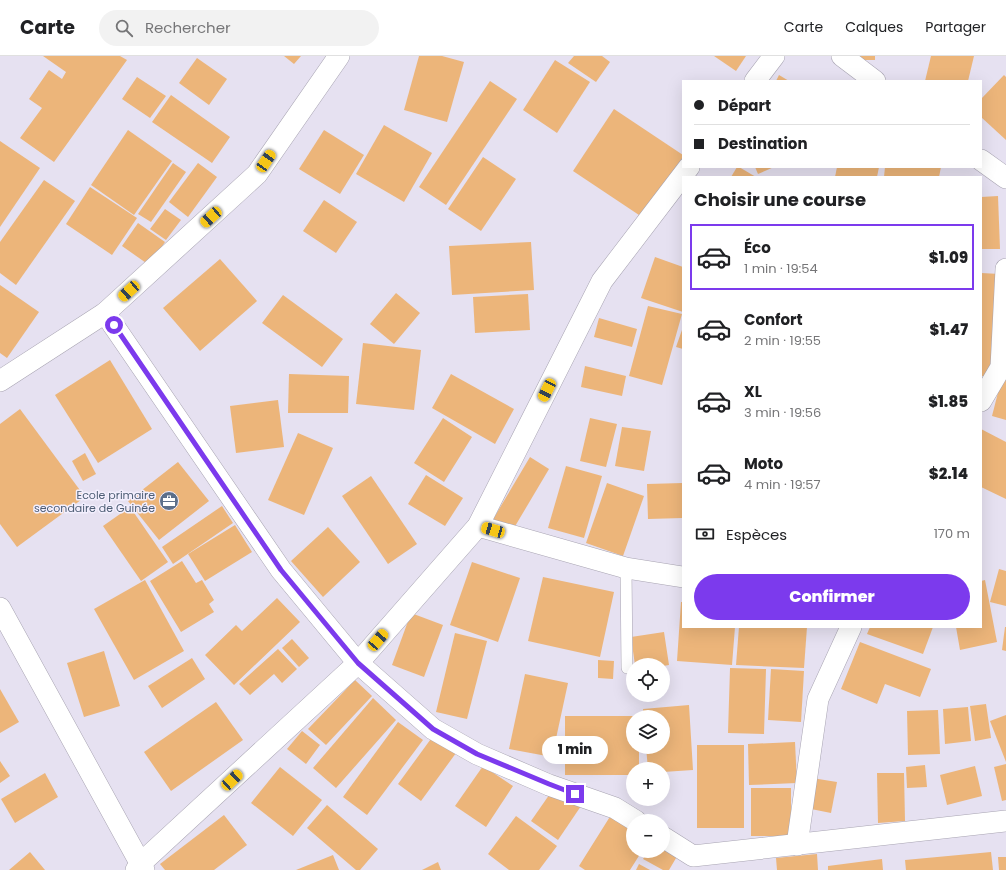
<!DOCTYPE html>
<html lang="fr">
<head>
<meta charset="utf-8">
<style>
  body { margin:0; font-family:Poppins,sans-serif; background:#f2f2f2; color:#202124; height:100vh; display:flex; flex-direction:column; font-size:15px; white-space:nowrap }
  * { box-sizing:border-box; margin:0 }
  p { font-size:13px; color:#757577 }
  .icon { flex:none; width:22px; height:22px; fill:none; stroke:currentColor; stroke-width:2; stroke-linecap:round; stroke-linejoin:round }
  .map { position:relative; flex:1; overflow:hidden }
  .drawer { position:absolute; left:682px; top:120px; width:300px; height:452px; display:flex; flex-direction:column; background:#fff; border-radius:0px; box-shadow:0 4px 16px #0002 }
  .drawer>* { flex:none }
  .banner { position:absolute; left:682px; top:24px; width:300px; height:88px; border-radius:0px; box-shadow:0 4px 16px #0002; display:grid; align-content:center; height:88px; padding:0 12px; background:#fff }
  .buttons { position:absolute; left:626px; top:602px; display:grid; gap:8px }
  .buttons a { display:grid; place-items:center; width:44px; height:44px; border-radius:50%; background:#fff; box-shadow:0 4px 16px #0002; font-size:20px }
  .end { position:absolute; width:18px; height:18px; margin:-9px; border:5px solid #7c3aed; background:#fff; box-shadow:0 0 0 2px #fff }
  .from { border-radius:50% }
  .bubble { position:absolute; height:28px; border-radius:14px; background:#fff; box-shadow:0 4px 16px #0002; font-size:13px; font-weight:800; line-height:28px; text-align:center }
  .car { position:absolute; width:12px; height:24px; margin:-12px -6px; border-radius:5px; box-shadow:0 0 3px 1px #0007; background:linear-gradient(#f5c518 24%,#345 0 40%,#f5c518 0 76%,#345 0 86%,#f5c518 0) }
  .banner b { display:flex; align-items:center; gap:14px; height:38px; font-size:15px }
  .banner b+b { border-top:1px solid #e0e0e0 }
  .banner i { width:10px; height:10px; background:#202124 }
  ul { padding:0; list-style:none }
  li { display:flex; align-items:center; gap:12px; height:66px; margin:0 8px 6px; padding:0 4px; border:2px solid transparent; border-radius:0px }
  li div { flex:1 }
  li b { display:block; font-size:15px }
  li em { font-style:normal; font-weight:800 }
  li.on { border-color:#7c3aed }
  li>.icon { width:36px; height:36px; stroke-width:1.5 }
  h2 { padding:0 12px; font-size:18px; line-height:48px }
  .pay { display:flex; align-items:center; gap:10px; height:44px; padding:0 12px; font-size:15px }
  .pay p { margin-inline-start:auto }
  .cta { display:flex; gap:8px; margin-top:auto; padding:8px 12px }
  .cta a { flex:1; height:46px; border-radius:24px; background:#7c3aed; color:#fff; font-size:16px; font-weight:800; line-height:46px; text-align:center }
  header { display:flex; align-items:center; gap:24px; box-sizing:border-box; height:56px; padding:0 20px; background:#fff; border-bottom:1px solid #e0e0e0 }
  header strong { font-size:19px }
  nav { display:flex; gap:22px; margin-inline-start:auto; font-size:14px }
  .search { width:280px; height:36px; background:#f2f2f2; display:flex; align-items:center; gap:10px; box-sizing:border-box; padding:0 14px; border-radius:22px; color:#757577; font-size:15px }
  .map>svg:first-child { display:block }
  .building { fill:#ecb57a }
  .lines { fill:none; stroke-linecap:round; stroke-linejoin:round }
  .lane-casing { stroke:#a8a4b2; stroke-width:12 }
  .street-casing { stroke:#a8a4b2; stroke-width:22 }
  .lane { stroke:#fff; stroke-width:11 }
  .street { stroke:#fff; stroke-width:21 }
  .route { stroke:#7c3aed; stroke-width:5 }
  .labels { text-anchor:middle; stroke-width:3; stroke-linejoin:round; paint-order:stroke }
  .service-label { font-size:11px; fill:#4e5e75; stroke:#f3effe; text-anchor:end }
</style>
</head>
<body>
<header>
<strong>Carte</strong>
<div class="search"><svg class="icon" aria-label="search" viewBox="0 0 24 24"><circle cx="10" cy="10" r="6"/><path d="M15 15l6 6"/></svg>Rechercher</div>
<nav><a>Carte</a><a>Calques</a><a>Partager</a></nav>
</header>
<div class="map">
<svg width="1006" height="814" viewBox="0 0 1006 814">
  <rect width="100%" height="100%" fill="#e6e1f1"/>
  <g class="building">
    <polygon points="43,0 120,0 127,4 54,106 20,82 42,52 29,43 49,14 62,23 66,16"/>
    <polygon points="284,0 301,0 294,8"/>
    <polygon points="419,0 442,0 464,6 447,66 404,54"/>
    <polygon points="574,0 602,0 610,6 596,26 568,7"/>
    <polygon points="714,0 746,0 736,15"/>
    <rect x="849" y="0" width="26" height="4"/>
    <polygon points="931,0 974,0 968,25 925,25"/>
    <polygon points="197,2 227,23 209,49 179,27"/>
    <polygon points="555,4 590,26 557,77 523,54"/>
    <polygon points="779,19 789,25 776,25"/>
    <polygon points="1004,19 1006,21 1006,84 981,61 981,43"/>
    <polygon points="137,21 166,40 150,62 122,43"/>
    <polygon points="490,25 517,43 446,149 419,131"/>
    <polygon points="171,39 230,81 212,107 152,66"/>
    <polygon points="614,53 683,99 683,105 645,163 573,115"/>
    <polygon points="384,69 432,97 404,146 356,118"/>
    <polygon points="128,74 172,105 134,159 91,129"/>
    <polygon points="324,74 364,99 340,138 299,113"/>
    <polygon points="0,85 40,112 0,171"/>
    <polygon points="483,101 516,123 481,175 448,153"/>
    <polygon points="173,107 186,116 151,166 138,158"/>
    <polygon points="198,107 217,121 188,161 169,146"/>
    <polygon points="737,111 739,111 756,121 731,121"/>
    <polygon points="755,111 774,111 758,118"/>
    <polygon points="837,111 879,111 877,121 835,121"/>
    <polygon points="885,111 941,111 939,121 884,121"/>
    <polygon points="44,124 75,145 16,229 0,217 0,186"/>
    <polygon points="90,131 137,162 112,199 66,168"/>
    <polygon points="998,140 1000,193 981,193 981,141"/>
    <polygon points="324,144 357,166 336,197 303,175"/>
    <polygon points="165,153 181,164 166,184 150,173"/>
    <polygon points="138,167 165,186 149,209 122,190"/>
    <polygon points="531,186 534,234 452,239 449,190"/>
    <polygon points="655,201 683,211 683,256 641,242"/>
    <polygon points="220,203 257,245 200,295 163,252"/>
    <polygon points="981,217 1000,218 993,321 981,320"/>
    <polygon points="0,229 39,256 7,302 0,297"/>
    <polygon points="396,237 420,257 394,288 370,268"/>
    <polygon points="528,238 530,274 475,277 473,241"/>
    <polygon points="283,239 343,283 322,311 262,267"/>
    <polygon points="648,250 682,258 662,329 629,320"/>
    <polygon points="599,262 637,273 632,291 594,281"/>
    <polygon points="683,271 683,293 676,291"/>
    <polygon points="363,287 421,294 414,354 356,348"/>
    <polygon points="110,304 152,373 98,407 55,339"/>
    <polygon points="585,310 626,320 622,340 581,331"/>
    <polygon points="1003,317 1006,318 1006,364 992,360"/>
    <polygon points="289,318 349,320 348,357 288,357"/>
    <polygon points="451,318 514,353 495,388 432,352"/>
    <polygon points="278,344 284,391 236,397 230,350"/>
    <polygon points="20,353 85,441 17,491 0,468 0,368"/>
    <polygon points="443,362 472,381 444,426 414,407"/>
    <polygon points="590,362 617,368 606,411 580,405"/>
    <polygon points="622,371 651,375 644,415 615,410"/>
    <polygon points="981,373 1006,386 1006,443 981,431"/>
    <polygon points="298,377 333,392 304,459 268,444"/>
    <polygon points="85,397 96,418 83,425 72,405"/>
    <polygon points="530,401 549,413 511,477 492,465"/>
    <polygon points="178,406 209,445 159,484 128,445"/>
    <polygon points="566,410 602,420 584,482 548,472"/>
    <polygon points="426,419 463,442 445,470 408,448"/>
    <polygon points="371,420 417,488 388,508 342,440"/>
    <polygon points="607,427 644,440 623,500 586,487"/>
    <polygon points="683,427 683,462 648,463 647,428"/>
    <polygon points="222,450 233,467 173,508 162,491"/>
    <polygon points="130,451 168,506 141,525 103,470"/>
    <polygon points="235,469 252,496 205,525 188,498"/>
    <polygon points="328,471 360,506 323,541 291,505"/>
    <polygon points="182,505 196,527 202,524 214,544 209,548 214,556 181,576 150,525"/>
    <polygon points="472,506 520,522 498,586 450,569"/>
    <polygon points="999,513 1006,515 1006,550 990,546"/>
    <polygon points="543,521 614,536 600,601 528,585"/>
    <polygon points="145,524 184,595 134,624 94,553"/>
    <polygon points="985,524 997,586 960,594 956,571 981,571 981,525"/>
    <polygon points="277,542 300,566 234,629 205,599 236,569 242,575"/>
    <polygon points="681,546 683,546 683,571 735,571 732,609 677,605"/>
    <polygon points="411,557 443,569 424,621 392,609"/>
    <polygon points="739,571 807,571 804,612 736,609"/>
    <polygon points="870,571 933,571 923,598 867,578"/>
    <polygon points="1005,571 1006,571 1006,595 1002,594"/>
    <polygon points="664,576 669,609 663,610 663,609 635,609 631,581"/>
    <polygon points="455,577 487,585 467,663 436,656"/>
    <polygon points="292,583 309,602 299,611 282,592"/>
    <polygon points="860,586 931,613 920,641 885,628 877,648 841,633"/>
    <polygon points="278,593 297,613 282,627 274,618 250,639 239,628"/>
    <polygon points="104,595 120,650 84,661 67,607"/>
    <polygon points="192,602 205,623 162,652 148,630"/>
    <polygon points="598,604 614,605 613,623 598,622"/>
    <polygon points="730,612 766,613 764,678 728,677"/>
    <polygon points="771,613 804,615 801,666 768,664"/>
    <polygon points="525,618 568,627 552,701 509,693"/>
    <polygon points="355,624 372,640 326,689 308,673"/>
    <polygon points="0,633 19,666 0,677"/>
    <polygon points="373,642 396,664 336,732 313,712"/>
    <polygon points="216,646 243,684 171,735 144,696"/>
    <polygon points="986,648 991,682 975,685 970,650"/>
    <polygon points="689,649 693,714 663,716 663,713 648,713 646,691 663,691 663,661 644,661 643,653"/>
    <polygon points="968,651 971,685 945,688 943,653"/>
    <polygon points="938,654 940,698 908,699 907,655"/>
    <polygon points="1006,659 1006,706 990,665"/>
    <polygon points="565,660 633,660 633,691 639,691 639,713 633,713 633,719 565,719"/>
    <polygon points="398,666 423,684 367,759 343,741"/>
    <polygon points="302,675 320,689 306,708 287,693"/>
    <polygon points="433,680 456,697 421,745 398,728"/>
    <polygon points="795,686 797,727 749,729 748,688"/>
    <rect x="697" y="689" width="47" height="83"/>
    <polygon points="0,705 10,720 0,727"/>
    <polygon points="1006,708 1006,744 1002,745 994,711"/>
    <polygon points="925,709 927,731 907,732 906,711"/>
    <polygon points="483,710 513,730 486,771 455,750"/>
    <polygon points="975,710 982,740 947,749 940,719"/>
    <polygon points="280,711 322,744 293,780 251,747"/>
    <polygon points="45,717 58,741 15,767 1,743"/>
    <polygon points="877,717 904,717 905,765 878,767"/>
    <polygon points="812,722 837,726 831,757 806,752"/>
    <polygon points="554,732 581,750 558,784 531,765"/>
    <rect x="751" y="732" width="40" height="48"/>
    <polygon points="327,749 378,793 360,814 356,814 307,772"/>
    <polygon points="224,759 247,789 214,814 165,814 160,808"/>
    <polygon points="611,759 633,772 633,795 642,795 630,814 585,814 579,810"/>
    <polygon points="516,760 557,790 539,814 509,814 488,798"/>
    <polygon points="663,788 679,797 669,814 663,814 643,803 648,795 663,795"/>
    <polygon points="30,796 45,814 9,814"/>
    <polygon points="991,796 993,814 906,814 905,804"/>
    <polygon points="817,798 818,814 777,814 776,802"/>
    <polygon points="333,799 339,814 296,814"/>
    <polygon points="998,801 1006,801 1006,814 999,814"/>
    <polygon points="882,803 883,814 828,814 828,810"/>
    <polygon points="438,806 441,814 422,814"/>
    <polygon points="639,808 650,814 636,814"/>
  </g>
  <g class="lines">
    <g class="lane-casing">
      <polyline id="lane" points="626,512 627,612"/>
    </g>
    <g class="street-casing">
      <g id="street">
        <polyline points="842,0 875,25"/>
        <polyline points="755,25 774,0"/>
        <polyline points="981,104 1006,122"/>
        <polyline points="105,257 281,514 358,607 433,673 477,698 549,729 615,752 636,765"/>
        <polyline points="0,325 105,257 257,118 339,0"/>
        <polyline points="981,345 1001,311 1006,213"/>
        <polyline points="478,470 626,512 683,521"/>
        <polyline points="0,552 144,814"/>
        <polyline points="663,781 693,800 1006,765"/>
        <polyline points="797,789 818,643 851,571"/>
        <polyline points="136,814 140,808 358,607 478,470 602,225 689,111"/>
      </g>
    </g>
    <use href="#lane" class="lane"/>
    <use href="#street" class="street"/>
  </g>
  <g class="lines">
    <polyline class="route" points="114,269 281,514 358,607 433,673 477,698 549,728 575,738"/>
  </g>
  <defs>
    <g id="office-disc" transform="scale(1)"><circle r="9.5" fill="#5c6f8a" stroke="#f3effe"/><path d="M-6-3h4V-5.5h4V-3h4V5H-6ZM-1-4.5V-3h2v-1.5ZM-6 0V1H6V0Z" fill="#fff"/></g>
  </defs>
  <g fill-rule="evenodd">
    <use href="#office-disc" x="169" y="445"/>
  </g>
  <g class="labels">
    <g class="service-label">
      <text x="155" y="443">Ecole primaire<tspan x="155" dy="13">secondaire de Guinée</tspan></text>
    </g>
  </g>
</svg>
<div class="buttons">
<a><svg class="icon" aria-label="locate" viewBox="0 0 24 24"><circle cx="12" cy="12" r="6"/><path d="M12 2v4M12 18v4M2 12h4M18 12h4"/></svg></a>
<a><svg class="icon" aria-label="layers" viewBox="0 0 24 24"><path d="M12 4l9 5-9 5-9-5zM3 14l9 5 9-5"/></svg></a>
<a>+</a>
<a>−</a>
</div>
<i class="end from" style="left:114px;top:269px"></i>
<i class="end" style="left:575px;top:738px"></i>
<div class="bubble" style="left:542px;top:680px;width:66px">1 min</div>
<i class="car" style="left:266px;top:105px;rotate:34deg"></i>
<i class="car" style="left:211px;top:161px;rotate:228deg"></i>
<i class="car" style="left:129px;top:235px;rotate:228deg"></i>
<i class="car" style="left:547px;top:334px;rotate:207deg"></i>
<i class="car" style="left:493px;top:474px;rotate:286deg"></i>
<i class="car" style="left:378px;top:584px;rotate:41deg"></i>
<i class="car" style="left:232px;top:724px;rotate:47deg"></i>
<div class="banner">
<b><i class="from"></i>Départ</b>
<b><i></i>Destination</b>
</div>
<section class="drawer">
<h2>Choisir une course</h2>
<ul>
<li class="on"><svg class="icon" aria-label="car" viewBox="0 0 24 24"><path d="M5 17H2v-5l4-1 3-4h7l3 4 3 1v5h-3M9 17h6M6 11h13"/><circle cx="7" cy="17" r="2"/><circle cx="17" cy="17" r="2"/></svg><div><b>Éco</b><p>1 min · 19:54</p></div><em>$1.09</em></li>
<li><svg class="icon" aria-label="car" viewBox="0 0 24 24"><path d="M5 17H2v-5l4-1 3-4h7l3 4 3 1v5h-3M9 17h6M6 11h13"/><circle cx="7" cy="17" r="2"/><circle cx="17" cy="17" r="2"/></svg><div><b>Confort</b><p>2 min · 19:55</p></div><em>$1.47</em></li>
<li><svg class="icon" aria-label="car" viewBox="0 0 24 24"><path d="M5 17H2v-5l4-1 3-4h7l3 4 3 1v5h-3M9 17h6M6 11h13"/><circle cx="7" cy="17" r="2"/><circle cx="17" cy="17" r="2"/></svg><div><b>XL</b><p>3 min · 19:56</p></div><em>$1.85</em></li>
<li><svg class="icon" aria-label="car" viewBox="0 0 24 24"><path d="M5 17H2v-5l4-1 3-4h7l3 4 3 1v5h-3M9 17h6M6 11h13"/><circle cx="7" cy="17" r="2"/><circle cx="17" cy="17" r="2"/></svg><div><b>Moto</b><p>4 min · 19:57</p></div><em>$2.14</em></li>
</ul>
<div class="pay"><svg class="icon" aria-label="cash" viewBox="0 0 24 24"><path d="M3 7h18v10H3z"/><circle cx="12" cy="12" r="2"/></svg>Espèces<p>170 m</p></div>
<div class="cta"><a>Confirmer</a></div>
</section>
</div>
</body>
</html>
